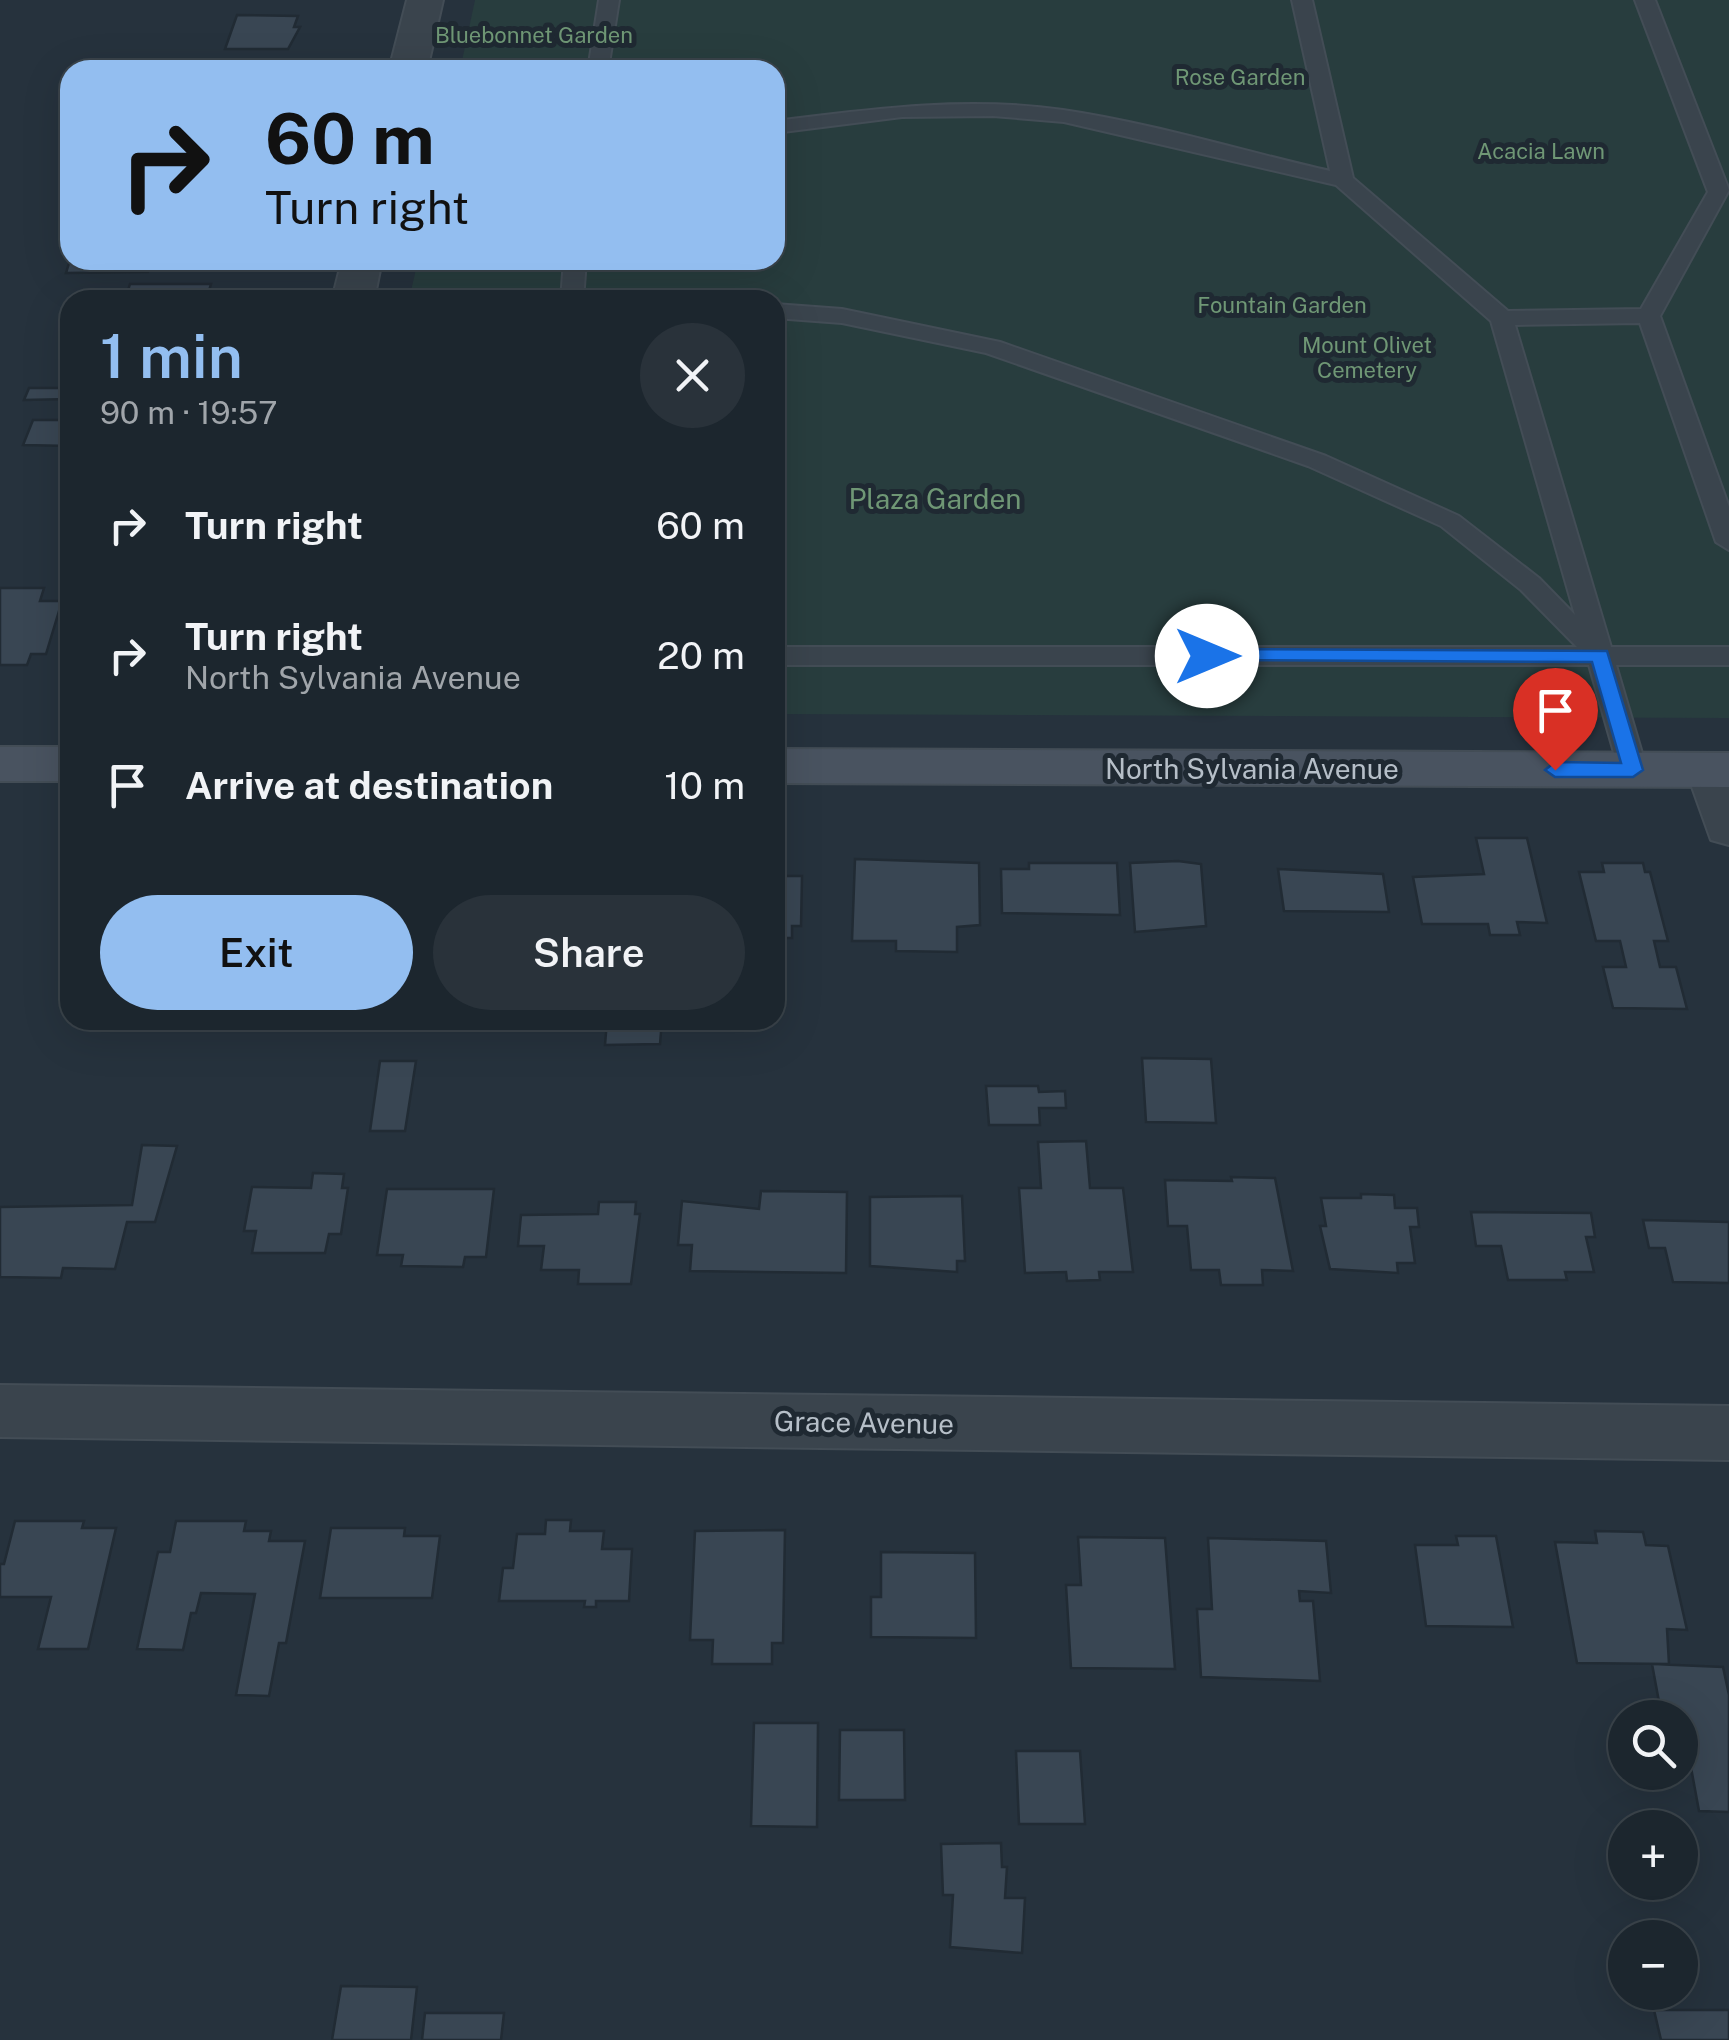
<!DOCTYPE html>
<meta charset="utf-8">
<style>
:root{--surface:#1c262e;--page:#29323a;--text:#f1f3f6;--muted:#a0a5aa;--line:#3a434a;--accent:#93bef0}
body{margin:0;font-family:"Public Sans",sans-serif;background:var(--page);color:var(--text);height:100vh;display:flex;flex-direction:column;font-size:38px;white-space:nowrap}
*{box-sizing:border-box;margin:0}
p{font-size:32px;color:var(--muted)}
.icon{flex:none;width:55px;height:55px;fill:none;stroke:currentColor;stroke-width:2;stroke-linecap:round;stroke-linejoin:round}
.map{position:relative;flex:1;overflow:hidden}
.sheet{position:absolute;left:60px;top:290px;width:725px;height:740px;display:flex;flex-direction:column;background:var(--surface);border-radius:30px;box-shadow:0 10px 40px #0002,0 0 0 2px var(--line)}
.sheet>*{flex:none}
.hud{position:absolute;left:60px;top:60px;width:725px;height:210px;border-radius:30px;box-shadow:0 10px 40px #0002,0 0 0 2px var(--line);background:#93bef0;color:#111;overflow:hidden}
.buttons{position:absolute;left:1608px;top:1700px;display:grid;gap:20px}
.buttons a{display:grid;place-items:center;width:90px;height:90px;border-radius:50%;background:var(--surface);box-shadow:0 10px 40px #0002,0 0 0 2px var(--line);font-size:50px}
.pin{position:absolute;display:grid;place-items:center;width:85px;height:85px;color:#fff;margin:-102px -42px;border-radius:50% 50% 50% 0;rotate:-45deg;box-shadow:0 0 10px #0007}
.pin .icon{rotate:45deg}
.me{position:absolute;width:110px;margin:-55px;rotate:90deg;stroke-linejoin:round;filter:drop-shadow(0 0 8px #0008)}
.turn{display:flex;align-items:center;gap:35px;height:210px;padding:0 40px;font-size:45px}
.turn .icon{width:130px;height:130px;stroke-width:2.5}
.turn b{display:block;font-size:70px;line-height:85px}
.round{display:grid;place-items:center;flex:none;width:105px;height:105px;border-radius:52px;background:var(--page)}
.headline{display:flex;align-items:center;justify-content:space-between;height:170px;padding:0 40px}
h1{font-size:60px;font-weight:600;line-height:75px;color:var(--accent)}
.action{display:flex;gap:20px;margin-top:auto;padding:20px 40px}
.action a{flex:1;height:115px;border-radius:60px;background:var(--accent);color:#111;font-size:40px;font-weight:600;line-height:115px;text-align:center}
.action a+a{background:var(--page);color:var(--text)}
ul{padding:0;list-style:none}
li{display:flex;align-items:center;gap:30px;height:130px;padding:0 40px}
li div{flex:1}
li b{display:block;font-size:38px}
li em{font-style:normal}
.map>svg:first-child{display:block}
</style>
<div class="map">
<svg width="1729" height="2040" viewBox="0 0 1729 2040">
<rect width="100%" height="100%" fill="#26323d"/>
<!-- green -->
<path fill="#283d3e" d="M475,0H1729V718L775,714V300H409L418,260H775V70H460Z"/>
<!-- building -->
<path fill="#394653" stroke="#212b34" stroke-width="2.5" d="M237,15L298,16L294,27H300L288,49H225Z
M200,60H234L231,69H284L196,70Z
M70,260H152L148,272L66,273Z
M130,284H211L208,294L220,295L219,300H125Z
M70,384V399L24,400L29,388H69Z
M66,412H70V446L23,445L33,420H63Z
M0,588H44L40,601H62L46,654H31L27,665H0Z
M1476,838H1527L1547,923L1517,922L1520,935H1490L1488,924H1422L1413,877L1484,874Z
M855,859L979,863L980,925L957,927V952L896,951V941H852Z
M1178,861L1201,864L1206,926L1135,932L1130,863Z
M1029,863H1117L1120,915L1002,913L1001,869H1029Z
M1602,863H1643L1645,872H1650L1668,941H1654L1660,967H1676L1687,1009L1613,1008L1603,967H1626L1620,941H1596L1579,872H1604Z
M1278,869L1383,874L1389,912L1284,911Z
M775,876H802L801,926H792V938H775Z
M607,1020H662L660,1044L605,1045Z
M1142,1058L1211,1059L1216,1123L1146,1122Z
M380,1061H416L405,1131H370Z
M986,1086H1038L1039,1092L1065,1091L1066,1108H1039L1040,1125H989Z
M1086,1141L1090,1188H1123L1133,1272H1099L1100,1280L1067,1281L1066,1272L1025,1273L1019,1188H1041L1038,1142Z
M142,1145L177,1146L155,1222H127L115,1269L63,1268L61,1278L0,1277V1207L132,1205Z
M313,1173L344,1174L342,1188H348L341,1234H329L325,1253H252L256,1231H244L252,1187L311,1188Z
M1231,1177L1275,1178L1293,1271L1262,1270L1263,1285H1221L1219,1270H1191L1187,1226H1168L1165,1180L1232,1181Z
M387,1189H494L486,1257H465L463,1267L401,1266L403,1255H377Z
M761,1191L847,1192L846,1273L690,1271L692,1245H678L682,1201L759,1209Z
M1361,1194L1394,1195L1395,1208H1417L1419,1227H1410L1415,1263H1397L1398,1273L1330,1269L1320,1226H1326L1321,1198H1361Z
M962,1196L965,1261H957V1272L870,1266V1197Z
M599,1202H636L635,1214H640L631,1284H578L579,1270H541L544,1246H518L521,1215L598,1214Z
M1471,1212L1591,1213L1595,1237H1586L1594,1272H1565L1567,1280H1508L1501,1246H1476Z
M1643,1220L1729,1222V1283L1673,1282L1665,1248H1649Z
M546,1520H571L570,1531H604L602,1549H632L629,1601H596V1607H584L585,1601H499L503,1568H513L517,1534H545Z
M15,1521H84L82,1528H116L88,1649H38L51,1597H0V1564H4Z
M176,1521H246L244,1531H271L269,1541H305L286,1643H279L269,1696L236,1695L255,1594L201,1593L196,1613H191L183,1650L137,1649L158,1552H170Z
M331,1528H405L404,1536H440L432,1598H320Z
M785,1530L783,1643H772V1664H712L713,1640H690L695,1531Z
M1595,1531L1643,1532L1646,1545L1668,1546L1687,1630L1667,1629L1669,1664L1577,1663L1555,1542L1597,1543Z
M1456,1536H1496L1513,1627L1426,1626L1415,1545H1458Z
M1078,1537L1165,1538L1175,1669L1071,1668L1066,1585H1081Z
M1208,1538L1326,1541L1331,1593L1299,1591L1300,1601H1313L1320,1681L1201,1677L1197,1609H1212Z
M881,1552L975,1553L976,1638L871,1637V1597H881Z
M1652,1664L1723,1667L1729,1695V1812L1699,1811L1685,1735H1680V1718H1662Z
M754,1723H818L817,1827L751,1826Z
M840,1730H904L905,1800H839Z
M1016,1751H1080L1085,1824H1019Z
M1001,1843L1002,1867H1007L1005,1898H1025L1022,1953L950,1947L953,1895H943L941,1844Z
M341,1986L417,1987L411,2040H332Z
M1654,2010H1729V2040H1661Z
M425,2013H504L501,2040H422Z"/>
<g fill="none" stroke-linecap="round" stroke-linejoin="round">
<!-- service casing -->
<g stroke="#434d56" stroke-width="4">
<path id="service" d="M599,0H619L608,70H588Z
M1292,0H1312L1353,178L1508,311L1641,309L1708,192L1635,0H1655L1729,190L1660,316L1729,507V550L1716,542L1640,323L1515,325L1611,647H1729V665H1616L1647,770L1643,777L1633,779L1619,770L1589,665H775V647H1577L1521,590L1441,526L1308,466L986,353L842,323L775,318V304L842,309L1000,342L1326,456L1459,516L1539,578L1575,615L1491,321L1336,185L1064,122L993,116L902,117L775,133V121C871,109 967,96 1063,110C1152,123 1242,151 1330,171Z
M564,260H586L583,300H561Z"/>
</g>
<!-- minor casing -->
<g stroke="#434d56" stroke-width="4">
<path id="minor" d="M1711,753L1729,758V845L1711,840L1686,770L1693,758Z
M0,1385L1729,1406V1460L0,1437Z"/>
</g>
<!-- tertiary casing -->
<g stroke="#434d56" stroke-width="4">
<path id="tertiary" d="M407,0H443L427,70H389Z
M342,260H382L374,300H332Z"/>
</g>
<!-- secondary casing -->
<g stroke="#434d56" stroke-width="4">
<path id="secondary" d="M0,747H70V781H0Z
M775,749L1729,753V787L775,783Z"/>
</g>
<!-- service -->
<use href="#service" fill="#3a444d" fill-rule="evenodd"/>
<!-- minor -->
<use href="#minor" fill="#3a444d" fill-rule="evenodd"/>
<!-- tertiary -->
<use href="#tertiary" fill="#3a444d" fill-rule="evenodd"/>
<!-- secondary -->
<use href="#secondary" fill="#495360" fill-rule="evenodd"/>
</g>
<!-- route -->
<path fill="#1a73e8" stroke="#114b97" stroke-width="2.5" d="M1207,649L1607,651L1643,770L1633,777H1555L1545,770L1555,762L1621,763L1592,662L1200,660L1197,656Z"/>
<g text-anchor="middle" dominant-baseline="central" stroke-width="10" stroke-linejoin="round" paint-order="stroke">
<!-- far-park labels -->
<g font-size="22" fill="#6f9775" stroke="#1f2932">
<text x="534" y="35">Bluebonnet Garden</text>
<text x="1240" y="77">Rose Garden</text>
<text x="1541" y="151">Acacia Lawn</text>
<text x="1282" y="305">Fountain Garden</text>
<text x="1367" y="345">Mount Olivet<tspan x="1367" dy="25">Cemetery</tspan></text>
</g>
<!-- park labels -->
<g font-size="28" fill="#6f9775" stroke="#1f2932">
<text x="935" y="498">Plaza Garden</text>
</g>
<!-- street labels -->
<g font-size="28" fill="#b6bfc8" stroke="#1f2932">
<text x="1252" y="768">North Sylvania Avenue</text>
<text transform="translate(864 1422) rotate(1)">Grace Avenue</text>
</g>
</g>
</svg>
<div class="buttons">
<a><svg class="icon" aria-label="search" viewBox="0 0 24 24"><circle cx="10" cy="10" r="6"/><path d="M15 15l6 6"/></svg></a>
<a>+</a>
<a>−</a>
</div>
<div class="pin" style="left:1555px;top:770px;background:#d93025"><svg class="icon" aria-label="arrive" viewBox="0 0 24 24"><path d="M6 21V4h12l-3 4 3 4H6"/></svg></div>
<svg class="me" style="left:1207px;top:656px" viewBox="-20 -20 40 40"><circle r="19" fill="#fff"/><path d="M0-13L10 11 0 6-10 11z" fill="#1a73e8"/></svg>
<div class="hud">
<div class="turn"><svg class="icon" aria-label="right" viewBox="0 0 24 24"><path d="M7 20v-9h11M14 6l5 5-5 5"/></svg><div><b>60 m</b>Turn right</div></div>
</div>
<section class="sheet">
<div class="headline"><div><h1>1 min</h1><p>90 m · 19:57</p></div><a class="round"><svg class="icon" aria-label="close" viewBox="0 0 24 24"><path d="M6 6l12 12M18 6L6 18"/></svg></a></div>
<ul>
<li><svg class="icon" aria-label="right" viewBox="0 0 24 24"><path d="M7 20v-9h11M14 6l5 5-5 5"/></svg><div><b>Turn right</b></div><em>60 m</em></li>
<li><svg class="icon" aria-label="right" viewBox="0 0 24 24"><path d="M7 20v-9h11M14 6l5 5-5 5"/></svg><div><b>Turn right</b><p>North Sylvania Avenue</p></div><em>20 m</em></li>
<li><svg class="icon" aria-label="arrive" viewBox="0 0 24 24"><path d="M6 21V4h12l-3 4 3 4H6"/></svg><div><b>Arrive at destination</b></div><em>10 m</em></li>
</ul>
<div class="action"><a>Exit</a><a>Share</a></div>
</section>
</div>
